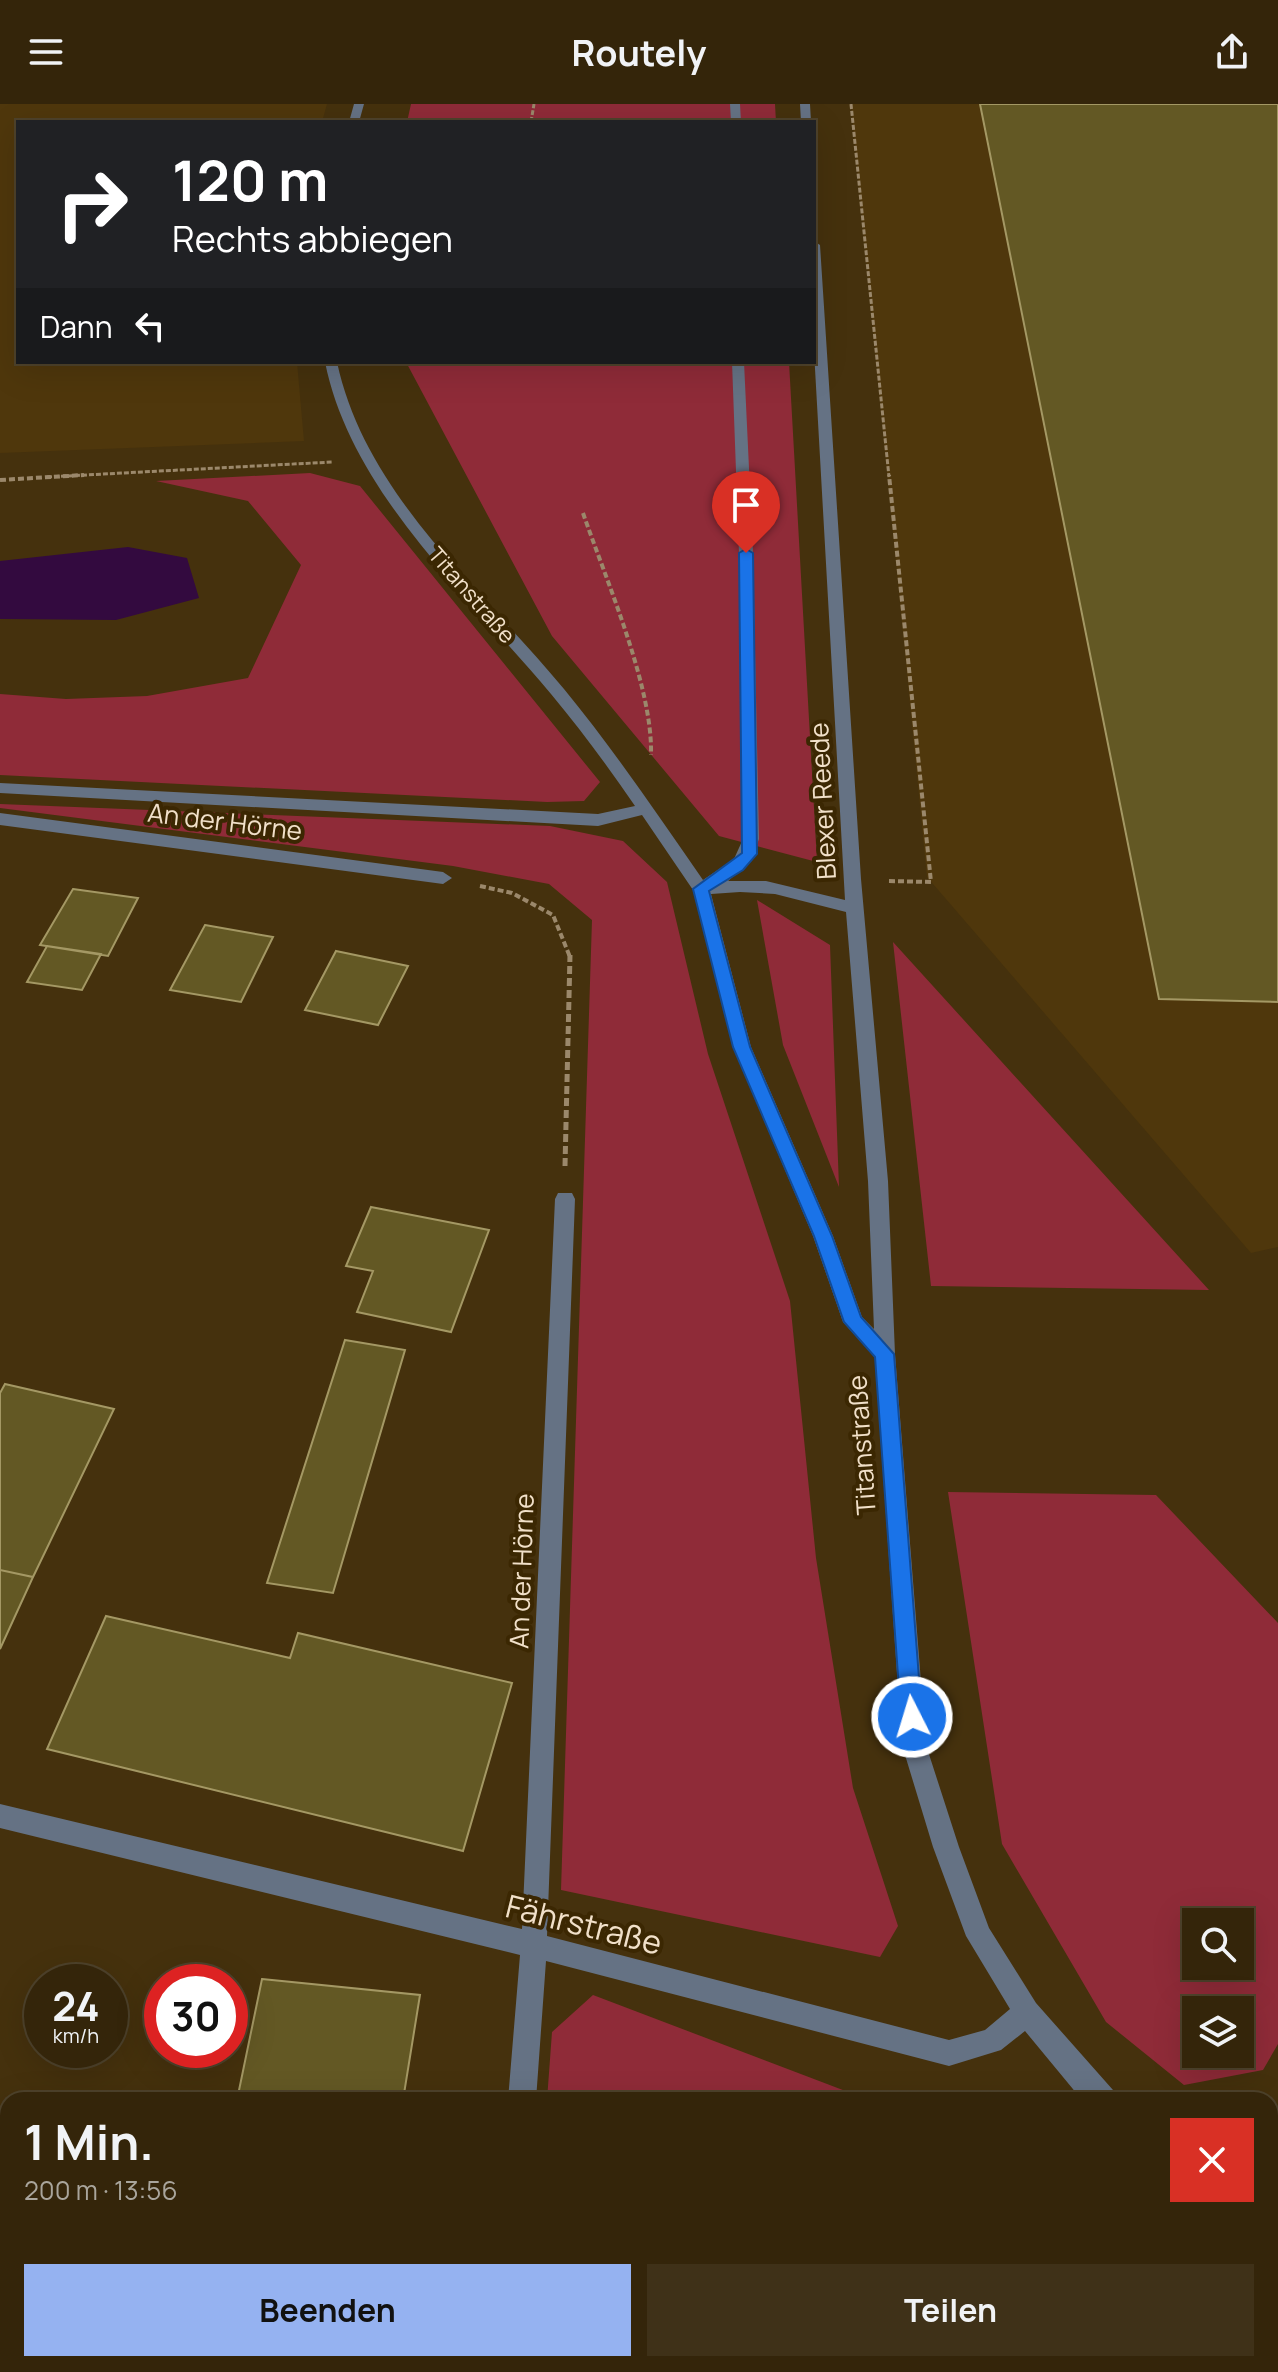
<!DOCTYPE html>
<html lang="de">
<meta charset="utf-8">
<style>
:root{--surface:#34250a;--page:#3f3118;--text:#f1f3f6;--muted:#a9a59c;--line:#4e422b;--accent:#95b2f1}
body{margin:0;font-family:Manrope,sans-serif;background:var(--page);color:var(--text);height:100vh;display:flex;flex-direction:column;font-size:30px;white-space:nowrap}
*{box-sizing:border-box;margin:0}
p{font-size:26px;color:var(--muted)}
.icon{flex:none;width:44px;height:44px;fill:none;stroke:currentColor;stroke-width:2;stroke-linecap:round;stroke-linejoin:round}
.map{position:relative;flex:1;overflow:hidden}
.panel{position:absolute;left:0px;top:1988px;width:1278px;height:280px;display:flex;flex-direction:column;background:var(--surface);border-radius:24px 24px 0 0;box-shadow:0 8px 32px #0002,0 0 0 2px var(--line)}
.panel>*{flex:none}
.guide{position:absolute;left:16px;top:16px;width:800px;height:244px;border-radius:0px;box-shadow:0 8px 32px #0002,0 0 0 2px var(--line);background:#202124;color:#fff;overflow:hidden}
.tools{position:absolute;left:1182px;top:1804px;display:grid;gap:16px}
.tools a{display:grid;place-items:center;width:72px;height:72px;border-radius:0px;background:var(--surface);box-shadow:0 8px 32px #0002,0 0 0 2px var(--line);font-size:40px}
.speed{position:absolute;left:24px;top:1860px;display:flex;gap:16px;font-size:40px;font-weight:700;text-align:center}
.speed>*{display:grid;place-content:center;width:104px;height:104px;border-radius:50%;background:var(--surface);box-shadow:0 8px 32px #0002,0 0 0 2px var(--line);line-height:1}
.speed small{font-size:20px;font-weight:400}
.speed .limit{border:12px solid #d22;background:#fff;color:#111}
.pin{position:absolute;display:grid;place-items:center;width:68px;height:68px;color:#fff;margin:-82px -34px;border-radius:50% 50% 50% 0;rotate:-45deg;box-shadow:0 0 8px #0007}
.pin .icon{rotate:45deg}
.me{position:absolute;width:88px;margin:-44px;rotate:355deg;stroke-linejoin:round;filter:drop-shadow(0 0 6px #0008)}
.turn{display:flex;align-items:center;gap:28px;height:168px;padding:0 24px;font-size:36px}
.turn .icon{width:104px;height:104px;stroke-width:2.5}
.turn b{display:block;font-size:56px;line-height:68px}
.then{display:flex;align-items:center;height:76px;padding:0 24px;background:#0003;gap:16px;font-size:30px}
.round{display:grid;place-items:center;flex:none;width:84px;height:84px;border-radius:0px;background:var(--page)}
.overview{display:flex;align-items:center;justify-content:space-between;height:136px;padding:0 24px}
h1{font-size:48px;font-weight:700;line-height:60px}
.cta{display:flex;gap:16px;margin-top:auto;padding:16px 24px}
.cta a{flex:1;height:92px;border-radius:0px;background:var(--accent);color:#111;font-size:32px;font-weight:700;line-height:92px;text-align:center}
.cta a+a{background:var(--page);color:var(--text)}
header{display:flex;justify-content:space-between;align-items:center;height:104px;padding:0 24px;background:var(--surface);font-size:36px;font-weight:700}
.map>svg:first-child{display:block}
</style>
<header><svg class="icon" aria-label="menu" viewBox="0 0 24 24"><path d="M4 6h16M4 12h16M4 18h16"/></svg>Routely<svg class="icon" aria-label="share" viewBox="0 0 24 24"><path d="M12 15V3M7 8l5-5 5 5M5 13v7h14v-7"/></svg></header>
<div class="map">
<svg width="1278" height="2268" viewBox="0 0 1278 2268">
<rect width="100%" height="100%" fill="#45310d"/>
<!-- built -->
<path fill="#4f370c" d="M0,0H327L322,18H18V258H297L304,337L0,349Z
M851,0H1278V1143L1251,1149L927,773Z"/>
<!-- green -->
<path fill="#8f2b38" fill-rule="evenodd" d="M411,0H775L776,18H407Z
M406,258H789L817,758L719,732L552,532Z
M310,369L360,382L600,678L584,697L547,698L0,671V590L66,595L147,592L248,574L301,461L248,397L156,377Z
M0,700L550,722L623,737L667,778L708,950L790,1197L816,1454L853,1684L898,1822L880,1853L561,1786L592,816L549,780L453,762L0,704Z
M757,796L830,841L839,1083L783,941Z
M893,838L1209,1186L931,1182Z
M948,1388L1156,1391L1278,1519V1940L1263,1966L1184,1981L1106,1918L1002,1740ZM1240,1818V1862H1196V1818ZM1240,1906V1950H1196V1906Z
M593,1891L856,1991L867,1996H547L552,1928Z
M1270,2195L1278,2199V2268H530V2260H1270Z"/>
<!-- water -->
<path fill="#330a3f" d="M128,443L187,454L199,494L116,516L0,515V457Z"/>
<!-- building -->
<path fill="#635824" stroke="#a49864" stroke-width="2" d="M980,0H1278V898L1159,895Z
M73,785L138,794L108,852L40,841Z
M205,821L273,833L241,898L170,886Z
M47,842L101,850L82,886L27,878Z
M336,847L408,862L378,921L305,906Z
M371,1103L489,1126L451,1228L357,1208L373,1167L346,1162Z
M345,1236L405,1246L333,1489L267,1479Z
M5,1280L114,1305L33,1473L0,1466V1289Z
M0,1466L33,1473L0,1545Z
M106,1512L290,1554L298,1529L512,1579L463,1747L47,1645Z
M262,1875L420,1891L403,1996H237Z
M219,2260H351L349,2268H217Z"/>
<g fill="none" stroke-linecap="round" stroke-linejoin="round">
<!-- path-far2 -->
<path stroke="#9b886b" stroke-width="3" stroke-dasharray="5 2" stroke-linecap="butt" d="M851,0L889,373
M531,18L534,0
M47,373L332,358"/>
<!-- path-far1 -->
<path stroke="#9b886b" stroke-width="4" stroke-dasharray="6 3" stroke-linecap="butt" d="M0,376L84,371
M583,409C606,476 653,583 651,651
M889,777L931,778L889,371
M480,782L512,789L553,811L570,853"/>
<!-- path -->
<path stroke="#9b886b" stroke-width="5" stroke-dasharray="8 4" stroke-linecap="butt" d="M565,1062L570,851"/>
<!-- minor -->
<path fill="#657284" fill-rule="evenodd" d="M354,0H364L359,18H349Z
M730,0H740L741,18H731Z
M800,0H810L811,18H801Z
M814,137L820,141L861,775L888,1077L895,1250L926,1641L959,1743L989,1824L1036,1899L1113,1986L1117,1996H1082L1025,1927L1001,1946L949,1962L546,1857L536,1996H508L520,1851L0,1724V1700L522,1825L555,1095L558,1089H572L575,1095L547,1832L949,1936L985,1926L1010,1905L966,1832L933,1743L902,1641L875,1253L843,1218L813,1132L733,943L693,786L642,711L598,722L0,689V679L598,710L635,702C609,664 581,626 551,590C469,492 351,388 325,258H337C365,390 481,485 564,585C614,646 658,711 703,776L734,755L743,735L739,449L732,258H744L753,449L759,735L751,757L728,777H766L845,796L814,247ZM740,788L775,790L846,808L868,1077L874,1225L862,1213L833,1132L751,943L711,790Z
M0,709L443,768L452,774L443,780L0,721Z
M1270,2088L1278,2091V2121L1270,2118Z
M487,2260H517V2268H487Z"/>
</g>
<!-- route -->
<path fill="#1a73e8" stroke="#114b97" stroke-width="2" d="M746,445L753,449L757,750L743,766L709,787L750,943L832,1132L861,1213L894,1250L922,1613L919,1620L912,1623L904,1620L901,1613L875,1253L844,1218L814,1132L733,943L693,785L742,749L739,449Z"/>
<g text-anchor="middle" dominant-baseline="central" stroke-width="8" stroke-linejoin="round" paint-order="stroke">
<!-- far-street labels -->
<g font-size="22" fill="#f1e0c9" stroke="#3b2702">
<text transform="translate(472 491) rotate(49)">Titanstraße</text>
</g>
<!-- street labels -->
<g font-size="26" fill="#f1e0c9" stroke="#3b2702">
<text transform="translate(822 697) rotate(-93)">Blexer Reede</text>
<text transform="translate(225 717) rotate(7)">An der Hörne</text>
<text transform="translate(861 1341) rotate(-94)">Titanstraße</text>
<text transform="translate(521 1467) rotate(-88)">An der Hörne</text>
</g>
<!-- near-street labels -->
<g font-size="32" fill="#f1e0c9" stroke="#3b2702">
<text transform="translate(584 1820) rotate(14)">Fährstraße</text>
</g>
</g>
</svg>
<div class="tools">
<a><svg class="icon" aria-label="search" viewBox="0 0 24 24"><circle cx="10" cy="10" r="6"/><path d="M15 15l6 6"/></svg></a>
<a><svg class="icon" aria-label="layers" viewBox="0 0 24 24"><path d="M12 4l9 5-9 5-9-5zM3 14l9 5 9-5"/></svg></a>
</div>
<div class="speed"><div>24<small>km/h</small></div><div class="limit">30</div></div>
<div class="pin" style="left:746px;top:449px;background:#d93025"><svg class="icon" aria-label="arrive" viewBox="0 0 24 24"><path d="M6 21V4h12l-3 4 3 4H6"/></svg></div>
<svg class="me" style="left:912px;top:1613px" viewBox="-20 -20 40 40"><circle r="17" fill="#1a73e8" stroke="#fff" stroke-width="3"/><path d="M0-11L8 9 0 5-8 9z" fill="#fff"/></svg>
<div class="guide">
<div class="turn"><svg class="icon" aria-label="right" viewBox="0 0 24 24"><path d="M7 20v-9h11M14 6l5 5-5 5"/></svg><div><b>120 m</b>Rechts abbiegen</div></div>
<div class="then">Dann<svg class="icon" aria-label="left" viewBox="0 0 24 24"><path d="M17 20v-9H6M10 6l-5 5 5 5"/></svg></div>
</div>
<section class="panel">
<div class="overview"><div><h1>1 Min.</h1><p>200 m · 13:56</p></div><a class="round" style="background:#d93025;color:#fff"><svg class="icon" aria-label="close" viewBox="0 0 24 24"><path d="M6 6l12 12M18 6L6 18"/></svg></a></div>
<div class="cta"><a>Beenden</a><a>Teilen</a></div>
</section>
</div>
